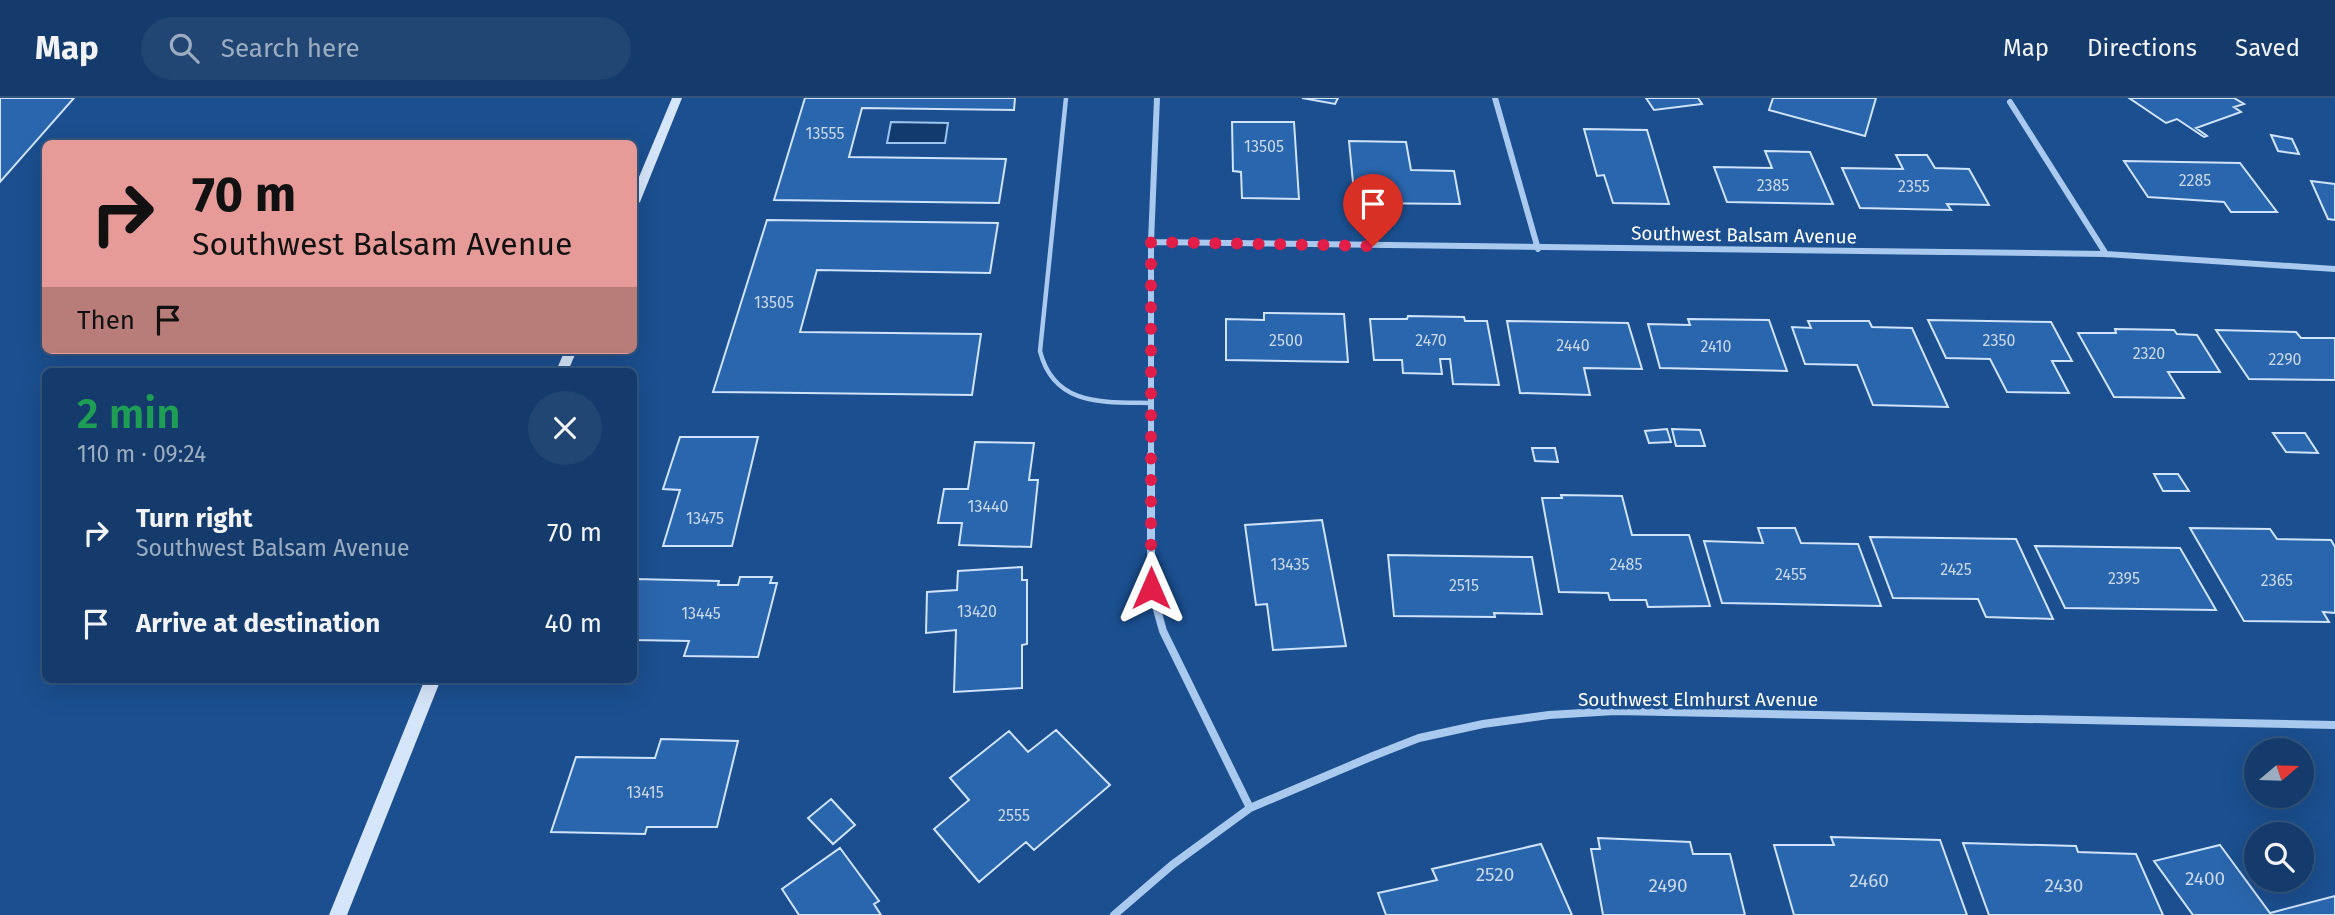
<!DOCTYPE html>
<meta charset="utf-8">
<style>
:root{--surface:#143b6b;--page:#214673;--text:#f1f3f6;--muted:#9dadc1;--line:#33557e}
body{margin:0;font-family:"Fira Sans",sans-serif;background:var(--page);color:var(--text);height:100vh;display:flex;flex-direction:column;font-size:26px;white-space:nowrap}
*{box-sizing:border-box;margin:0}
p{font-size:23px;color:var(--muted)}
.icon{flex:none;width:38px;height:38px;fill:none;stroke:currentColor;stroke-width:2;stroke-linecap:round;stroke-linejoin:round}
.map{position:relative;flex:1;overflow:hidden}
.side{position:absolute;left:42px;top:270px;width:595px;height:315px;display:flex;flex-direction:column;background:var(--surface);border-radius:10px;box-shadow:0 7px 28px #0002,0 0 0 2px var(--line)}
.side>*{flex:none}
.hud{position:absolute;left:42px;top:42px;width:595px;height:214px;border-radius:10px;box-shadow:0 7px 28px #0002,0 0 0 2px var(--line);background:#e69b98;color:#111;overflow:hidden}
.needle{width:46px;rotate:71deg}
.buttons{position:absolute;left:2244px;top:640px;display:grid;gap:14px}
.buttons a{display:grid;place-items:center;width:70px;height:70px;border-radius:50%;background:var(--surface);box-shadow:0 7px 28px #0002,0 0 0 2px var(--line);font-size:35px}
.pin{position:absolute;display:grid;place-items:center;width:60px;height:60px;color:#fff;margin:-72px -30px;border-radius:50% 50% 50% 0;rotate:-45deg;box-shadow:0 0 7px #0007}
.pin .icon{rotate:45deg}
.me{position:absolute;width:77px;margin:-38px;rotate:0deg;stroke-linejoin:round;filter:drop-shadow(0 0 5px #0008)}
.turn{display:flex;align-items:center;gap:24px;height:147px;padding:0 35px;font-size:32px}
.turn .icon{width:91px;height:91px;stroke-width:2.5}
.turn b{display:block;font-size:49px;line-height:60px}
.then{display:flex;align-items:center;height:66px;padding:0 35px;background:#0003;gap:14px;font-size:26px}
.round{display:grid;place-items:center;flex:none;width:74px;height:74px;border-radius:37px;background:var(--page)}
.summary{display:flex;align-items:center;justify-content:space-between;height:119px;padding:0 35px}
h1{font-size:42px;font-weight:600;line-height:52px;color:#1e9e55}
ul{padding:0;list-style:none}
li{display:flex;align-items:center;gap:21px;height:91px;padding:0 35px}
li div{flex:1}
li b{display:block;font-size:26px}
li em{font-style:normal}
header{display:flex;align-items:center;gap:42px;box-sizing:border-box;height:98px;padding:0 35px;background:var(--surface);border-bottom:2px solid var(--line)}
header strong{font-size:33px}
nav{display:flex;gap:38px;margin-inline-start:auto;font-size:24px}
.search{width:490px;height:63px;background:var(--page);display:flex;align-items:center;gap:18px;box-sizing:border-box;padding:0 24px;border-radius:38px;color:var(--muted);font-size:26px}
.map>svg:first-child{display:block}
</style>
<header>
<strong>Map</strong>
<div class="search"><svg class="icon" aria-label="search" viewBox="0 0 24 24"><circle cx="10" cy="10" r="6"/><path d="M15 15l6 6"/></svg>Search here</div>
<nav><a>Map</a><a>Directions</a><a>Saved</a></nav>
</header>
<div class="map">
<svg width="2335" height="817" viewBox="0 0 2335 817">
<rect width="100%" height="100%" fill="#1b4f8f"/>
<!-- water -->
<path fill="#123a6d" stroke="#9cc4f0" stroke-width="2" d="M891,24L948,25L945,45H887Z"/>
<!-- building -->
<path fill="#2a66ad" stroke="#cfe3fa" stroke-width="2" d="M0,0H74L0,84Z
M805,0H1015L1014,12L862,10L849,59L1006,61L999,105L774,102Z
M1302,0H1338L1335,6Z
M1646,0H1698L1702,6L1654,12Z
M1773,0H1876L1865,38L1769,12Z
M2129,0H2234L2244,6L2234,9L2241,14L2196,30L2207,38L2204,39L2177,21L2166,25Z
M1232,24H1294L1299,101L1242,100L1241,74L1233,73Z
M1584,31L1647,32L1669,106L1613,105L1604,77L1597,78Z
M2271,37L2292,41L2299,56L2278,53Z
M1349,43L1406,44L1411,72L1454,73L1460,106L1355,105Z
M1765,53L1810,54L1833,106L1727,104L1714,69L1772,70Z
M1896,57H1927L1935,70L1969,71L1989,107L1947,106L1951,112L1860,110L1842,70L1903,71Z
M2124,63L2240,65L2277,114H2231L2224,104L2148,99Z
M2311,83L2335,86V122L2328,121Z
M767,122L998,125L990,175L817,172L800,234L981,236L972,297L713,294Z
M1264,215L1344,216L1348,264L1226,262V221L1264,222Z
M1408,218L1464,219L1465,223H1487L1499,287L1453,286L1450,261H1440L1442,276L1403,275L1402,262H1374L1370,221H1407Z
M1688,221L1769,222L1787,273L1660,270L1648,226L1690,227Z
M1928,222L2051,224L2072,263H2052L2069,295L2007,294L1990,261L1946,260Z
M1507,223L1628,225L1642,271L1584,270L1590,297L1520,295Z
M1808,223H1869L1872,229L1912,230L1948,309L1873,307L1857,267L1805,266L1792,229L1811,230Z
M2115,231L2174,232L2177,236L2197,237L2220,274H2168L2184,300L2114,299L2078,235H2116Z
M2216,232L2296,234L2301,240H2335V282L2249,281Z
M1667,331L1671,344L1649,345L1645,333Z
M1672,331L1700,332L1705,348H1676Z
M2273,335H2305L2318,355L2286,354Z
M680,339H758L732,448H663L680,392L663,391Z
M975,344L1034,345L1029,382H1038L1031,449L959,447L962,425H938L944,391H968Z
M1532,350H1555L1558,364L1535,363Z
M2154,376H2178L2189,393H2163Z
M1561,397L1622,398L1632,437H1689L1710,508L1648,509L1646,502H1610L1608,495L1559,494L1542,400H1562Z
M1322,422L1346,548L1273,552L1267,506L1256,507L1245,427Z
M1758,430H1795L1801,445L1858,446L1881,508L1722,505L1704,443L1763,445Z
M2190,430L2270,431L2277,441L2331,442L2335,449V515L2323,514L2329,524L2244,523Z
M1870,439L2016,441L2053,521L1986,519L1978,501L1893,500Z
M2035,448L2180,450L2216,512L2065,510Z
M1388,457L1532,459L1542,516L1494,515L1495,519L1394,518Z
M1022,469V482H1027V546L1022,547V590L954,594L956,532L926,535L927,494L957,492L958,473Z
M740,479H772L770,485H777L758,559L684,558L689,543L634,542L635,481L719,483L718,487H738Z
M1056,632L1110,687L1034,752L1026,744L979,784L934,731L969,702L950,680L1009,633L1028,654Z
M661,641L738,643L717,729H647L645,736L551,734L576,659L655,660Z
M831,701L855,727L833,746L808,720Z
M1831,739L1940,742L1967,817H1794L1774,747H1834Z
M1598,740L1690,744L1693,756H1730L1745,817H1603L1591,751H1600Z
M1963,745L2076,748L2078,754L2136,756L2163,817H1989Z
M1541,746L1572,817H1386L1378,795L1437,782L1432,771Z
M2220,747L2270,815L2335,798V817H2193L2154,763Z
M840,750L879,803L874,806L881,817H799L782,791Z"/>
<g fill="none" stroke-linecap="round" stroke-linejoin="round">
<!-- service -->
<path stroke="#a9c9ee" stroke-width="4.5" d="M1066,0L1040,253C1054,309 1104,304 1152,305"/>
<!-- minor-far1 -->
<path stroke="#a9c9ee" stroke-width="6" d="M1495,0L1538,151
M2010,4L2106,156
M1151,144L2106,156L2335,171
M1151,359V144L1157,0"/>
<!-- minor -->
<path stroke="#a9c9ee" stroke-width="8" d="M1151,357V490L1163,533L1250,710
M1114,817L1172,767L1250,710L1373,658L1419,640L1483,626L1549,617L1615,613L2335,627"/>
<!-- secondary -->
<path fill="#d6e6fa" fill-rule="evenodd" d="M672,0H682L640,104L634,108V91Z
M565,252H577L568,273H556Z
M425,581H441L347,817H329Z"/>
</g>
<g fill="none" stroke-linecap="round" stroke-linejoin="round">
<!-- route -->
<path stroke="#e11d48" stroke-width="12" stroke-dasharray="0 21.6" d="M1151,490V144L1373,148"/>
</g>
<g text-anchor="middle" dominant-baseline="central" stroke-width="7" stroke-linejoin="round" paint-order="stroke">
<!-- number labels -->
<g font-size="16" fill="#cad9ea">
<text x="825" y="35">13555</text>
<text x="1264" y="48">13505</text>
<text x="2195" y="82">2285</text>
<text x="1773" y="87">2385</text>
<text x="1914" y="88">2355</text>
<text x="774" y="204">13505</text>
<text x="1286" y="242">2500</text>
<text x="1431" y="242">2470</text>
<text x="1999" y="242">2350</text>
<text x="1573" y="247">2440</text>
<text x="1716" y="248">2410</text>
<text x="2149" y="255">2320</text>
<text x="2285" y="261">2290</text>
<text x="988" y="408">13440</text>
<text x="705" y="420">13475</text>
<text x="1290" y="466">13435</text>
<text x="1626" y="466">2485</text>
<text x="1956" y="471">2425</text>
<text x="1791" y="476">2455</text>
<text x="2124" y="480">2395</text>
<text x="2277" y="482">2365</text>
<text x="1464" y="487">2515</text>
<text x="977" y="513">13420</text>
<text x="701" y="515">13445</text>
<text x="645" y="694">13415</text>
<text x="1014" y="717">2555</text>
</g>
<!-- street labels -->
<g font-size="19" fill="#fff" stroke="#1b4f8f">
<text transform="translate(1744 137) rotate(1)">Southwest Balsam Avenue</text>
<text x="1698" y="601">Southwest Elmhurst Avenue</text>
</g>
<!-- near-number labels -->
<g font-size="19" fill="#cad9ea">
<text x="1495" y="776">2520</text>
<text x="2205" y="780">2400</text>
<text x="1869" y="782">2460</text>
<text x="1668" y="787">2490</text>
<text x="2064" y="787">2430</text>
</g>
</g>
</svg>
<div class="buttons">
<a><svg class="needle" viewBox="-14 -14 28 28"><path d="M0-13l5 13h-10z" fill="#e53935"/><path d="M0 13l5-13h-10z" fill="#9dadc1"/></svg></a>
<a><svg class="icon" aria-label="search" viewBox="0 0 24 24"><circle cx="10" cy="10" r="6"/><path d="M15 15l6 6"/></svg></a>
</div>
<div class="pin" style="left:1373px;top:148px;background:#d93025"><svg class="icon" aria-label="arrive" viewBox="0 0 24 24"><path d="M6 21V4h12l-3 4 3 4H6"/></svg></div>
<svg class="me" style="left:1151px;top:490px" viewBox="-20 -20 40 40"><path d="M0-17L14 15 0 8-14 15z" fill="#e11d48" stroke="#fff" stroke-width="4"/></svg>
<div class="hud">
<div class="turn"><svg class="icon" aria-label="right" viewBox="0 0 24 24"><path d="M7 20v-9h11M14 6l5 5-5 5"/></svg><div><b>70 m</b>Southwest Balsam Avenue</div></div>
<div class="then">Then<svg class="icon" aria-label="arrive" viewBox="0 0 24 24"><path d="M6 21V4h12l-3 4 3 4H6"/></svg></div>
</div>
<section class="side">
<div class="summary"><div><h1>2 min</h1><p>110 m · 09:24</p></div><a class="round"><svg class="icon" aria-label="close" viewBox="0 0 24 24"><path d="M6 6l12 12M18 6L6 18"/></svg></a></div>
<ul>
<li><svg class="icon" aria-label="right" viewBox="0 0 24 24"><path d="M7 20v-9h11M14 6l5 5-5 5"/></svg><div><b>Turn right</b><p>Southwest Balsam Avenue</p></div><em>70 m</em></li>
<li><svg class="icon" aria-label="arrive" viewBox="0 0 24 24"><path d="M6 21V4h12l-3 4 3 4H6"/></svg><div><b>Arrive at destination</b></div><em>40 m</em></li>
</ul>
</section>
</div>
